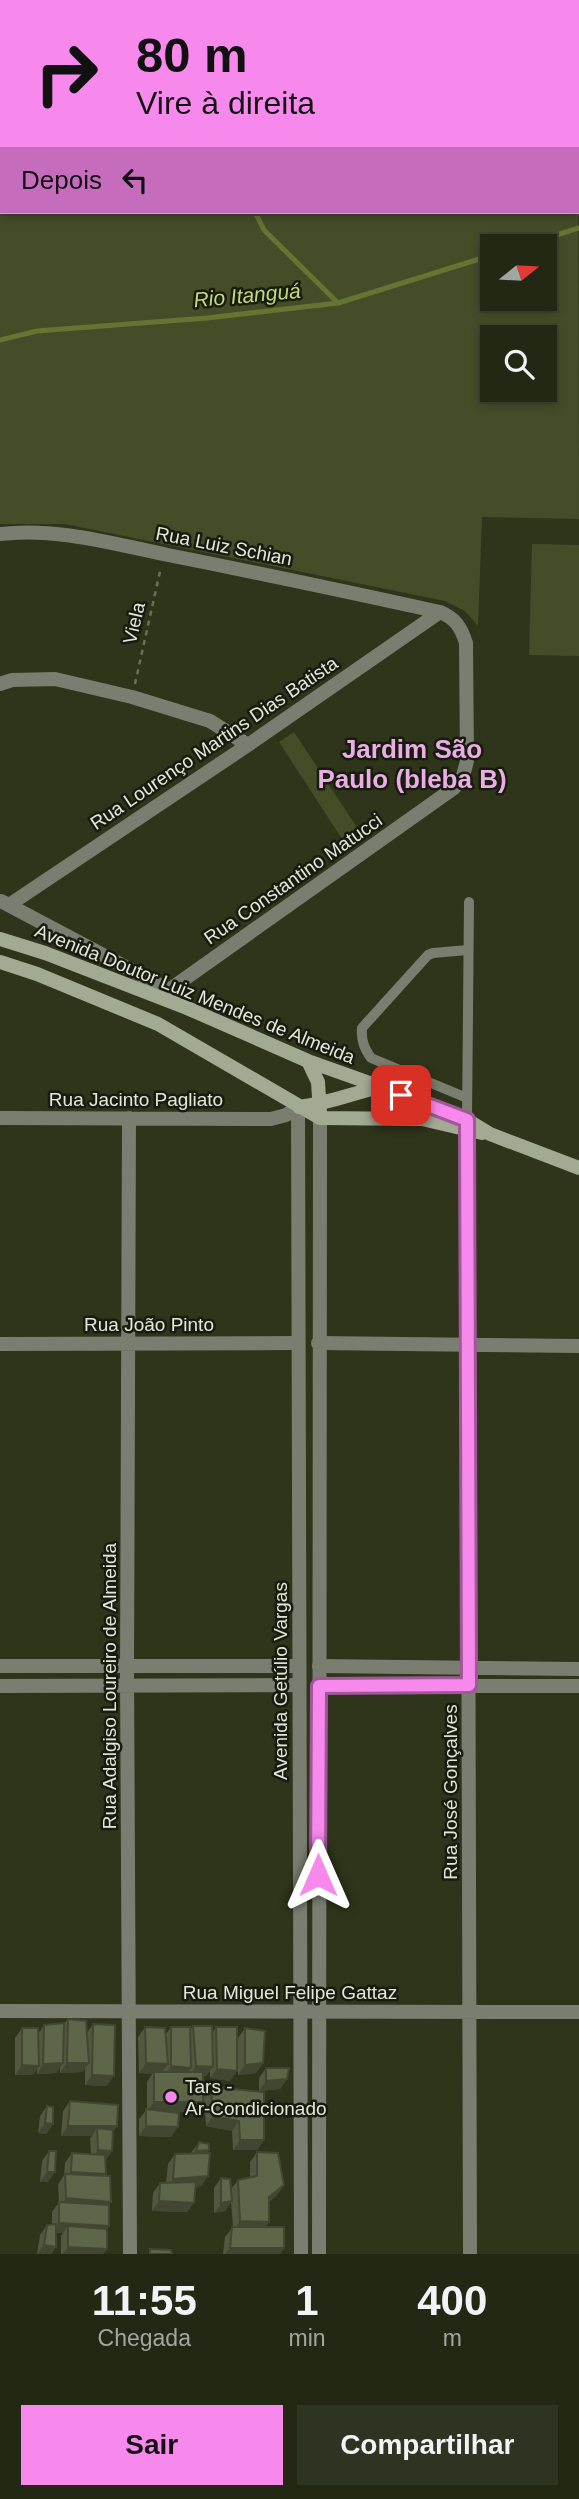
<!DOCTYPE html>
<html lang="pt">
<meta charset="utf-8">
<style>
:root{--surface:#222814;--page:#2e3422;--text:#f1f3f6;--muted:#a2a6a0;--line:#3f4434;--accent:#f788ec}
body{margin:0;font-family:Helvetica,sans-serif;background:var(--page);color:var(--text);height:100vh;display:flex;flex-direction:column;font-size:26px;white-space:nowrap}
*{box-sizing:border-box;margin:0}
p{font-size:23px;color:var(--muted)}
.icon{flex:none;width:38px;height:38px;fill:none;stroke:currentColor;stroke-width:2;stroke-linecap:round;stroke-linejoin:round}
.map{position:relative;height:2254px;overflow:hidden}
.sheet{display:flex;flex-direction:column;background:var(--surface);flex:1}
.sheet>*{flex:none}
.guide{position:absolute;left:0px;top:0px;width:579px;height:214px;box-shadow:0 4px 10px #0003,0 0 0 2px var(--line);background:#f788ec;color:#111;overflow:hidden}
.needle{width:46px;rotate:72deg}
.buttons{position:absolute;left:480px;top:234px;display:grid;gap:14px}
.buttons a{display:grid;place-items:center;width:77px;height:77px;border-radius:0px;background:var(--surface);box-shadow:0 4px 10px #0003,0 0 0 2px var(--line);font-size:35px}
.pin{position:absolute;display:grid;place-items:center;width:60px;height:60px;color:#fff;margin:-30px;border-radius:14px;box-shadow:0 4px 10px #0006}
.me{position:absolute;width:77px;margin:-38px;rotate:0deg;stroke-linejoin:round;filter:drop-shadow(0 0 5px #0008)}
.turn{display:flex;align-items:center;gap:24px;height:147px;padding:0 21px;font-size:32px}
.turn .icon{width:91px;height:91px;stroke-width:2.5}
.turn b{display:block;font-size:49px;line-height:60px}
.then{display:flex;align-items:center;height:66px;padding:0 21px;background:#0003;gap:14px;font-size:26px}
.eta{display:flex;justify-content:space-evenly;align-items:center;height:119px;text-align:center}
.eta b{font-size:42px;font-weight:700;line-height:49px}
.cta{display:flex;gap:14px;margin-top:auto;padding:14px 21px}
.cta a{flex:1;height:80px;border-radius:0px;background:var(--accent);color:#111;font-size:28px;font-weight:700;line-height:80px;text-align:center}
.cta a+a{background:var(--page);color:var(--text)}
.map>svg:first-child{display:block}
</style>
<div class="map">
<svg width="579" height="2254" viewBox="0 0 579 2254">
<rect width="100%" height="100%" fill="#2e351a"/>
<!-- green -->
<path fill="#444d28" fill-rule="evenodd" d="M37,0H250L251,2H37Z
M578,81L579,519L482,517L478,626L465,611L445,601L65,524H0V144H2V212H578ZM492,247H544V299H492ZM492,338H544V390H492Z
M532,544L579,545V656L529,655Z
M294,732L362,835L346,845L279,742Z"/>
<g fill="none" stroke-linecap="round" stroke-linejoin="round">
<!-- stream -->
<path stroke="#657433" stroke-width="5" d="M255,212L264,230L338,303
M519,247L579,228
M0,340L37,331L207,318L338,303L492,255"/>
<!-- path -->
<path stroke="#697058" stroke-width="2.5" stroke-dasharray="5 5" stroke-linecap="butt" d="M135,684L161,567"/>
<!-- service -->
<path stroke="#7a7e71" stroke-width="10" d="M467,1098L371,1058C364,1048 361,1040 362,1028L428,955L433,953L468,950
M467,1120L469,902"/>
<!-- minor -->
<path stroke="#7a7e71" stroke-width="14" d="M277,0V2
M578,70H579
M0,129L2,128
M0,534C56,527 114,544 168,555C259,573 349,592 440,612C455,618 461,627 466,643L467,761L463,776L454,788L169,990
M0,684L12,680L55,679L132,697L210,721L248,745
M1,901L169,990L174,995
M9,905L248,745L440,612
M0,1118L271,1119L286,1115L298,1107
M129,1118L127,1671L130,2254
M467,1120L470,2254
M318,1343L579,1346
M0,1344L297,1343
M0,1666H299
M319,1666L579,1669
M0,1686L299,1685
M319,1686H579
M0,2011L579,2012"/>
<!-- tertiary -->
<path stroke="#7a7e71" stroke-width="14" d="M298,1107L301,2254
M319,2254L320,1118"/>
<!-- secondary -->
<path stroke="#a3aa94" stroke-width="14" d="M0,939L45,953L187,1008L308,1061L423,1102L467,1120L490,1134L579,1168
M0,962L37,974L158,1024L320,1118L422,1119L482,1133
M308,1061L318,1082L320,1113
M299,1107C327,1104 353,1093 380,1087"/>
</g>
<!-- wall -->
<path fill="#51583f" d="M68,2019L87,2033L93,2024L107,2086L85,2085V2068L82,2072L60,2073V2067L56,2073L37,2074V2069L32,2075H15V2038L22,2028L38,2034L44,2025L64,2024Z
M193,2026L212,2033L216,2027L237,2071L230,2081L210,2078V2071L206,2076H203L196,2112H170L171,2137L139,2136V2119L147,2109V2082L152,2074L139,2073L138,2037L145,2027L166,2034L171,2027L190,2030Z
M245,2028L263,2063L256,2073L238,2075V2038Z
M266,2068L287,2079L280,2089L259,2091V2078Z
M211,2087L264,2140L257,2150H233L232,2131L206,2126L204,2097Z
M70,2101L113,2132L112,2151L106,2159V2174L105,2176L109,2205V2226L107,2229V2249L103,2254H61V2236L63,2233H56V2247L51,2254H37L40,2235L47,2225L52,2224V2212L59,2202L58,2184L64,2175L65,2163L72,2153L91,2154L90,2138L92,2136H61L63,2111Z
M47,2106L53,2124L46,2134L38,2133L40,2116Z
M199,2142L209,2150L207,2153L208,2176L201,2186L196,2187L187,2212L152,2211L153,2193L160,2183H166L168,2164L175,2154L191,2153Z
M49,2151L48,2182H40L42,2161Z
M257,2152L284,2185L277,2195L269,2202V2222L266,2227L280,2254H223L225,2237L233,2227L231,2202L225,2211L214,2213V2188L221,2178L231,2189L238,2180L250,2177V2162Z"/>
<!-- shaded-wall -->
<path fill="#424733" d="M63,2063L56,2073L37,2074L43,2064Z
M67,2063H89L82,2072L60,2073Z
M146,2063L168,2064L161,2074L154,2072L152,2074L139,2073Z
M263,2063L256,2073L238,2075L245,2065Z
M22,2065L39,2066L32,2075H15Z
M171,2066L191,2068L184,2077L164,2076Z
M196,2066L213,2067L206,2076H189Z
M217,2069L237,2071L230,2081L210,2078Z
M92,2075L114,2076L107,2086L85,2085Z
M287,2079L280,2089L259,2091L266,2081Z
M154,2102H203L196,2112H147Z
M213,2116L239,2121L232,2131L206,2126Z
M45,2123L53,2124L46,2134L38,2133Z
M68,2126H117L110,2136L97,2128L92,2136H61Z
M146,2126L178,2127L171,2137L139,2136Z
M240,2140H264L257,2150H233Z
M98,2150L112,2151L105,2161L91,2160Z
M209,2150L202,2160L189,2161L196,2151Z
M47,2172H55L48,2182H40Z
M71,2172L106,2174L100,2184L65,2180Z
M208,2176L201,2186L166,2189L173,2179Z
M284,2185L277,2195L262,2207L269,2197Z
M66,2198L111,2202L104,2212L59,2208Z
M159,2201L194,2203L187,2212L152,2211Z
M232,2201L225,2211L214,2213L221,2203Z
M240,2221L269,2222L262,2232L233,2231Z
M59,2223L109,2226L102,2236L68,2226L63,2233H52Z
M44,2245L56,2247L51,2254H37Z
M68,2247L107,2249L103,2254H63Z
M230,2248H284L280,2254H225Z"/>
<!-- building -->
<path fill="#5e6649" stroke="#424733" stroke-width="2" d="M68,2019L86,2021L89,2063H67Z
M64,2023L63,2063L43,2064L44,2025Z
M93,2024L115,2025L114,2076L92,2075Z
M193,2026H212L213,2067L196,2066Z
M145,2027L165,2028L168,2064L146,2063Z
M171,2027H190L191,2068L171,2066Z
M216,2027H237V2071L217,2069Z
M22,2028H38L39,2066L22,2065Z
M245,2028L265,2031L263,2063L245,2065Z
M266,2068H289L287,2079L266,2081Z
M154,2072H203V2102H154Z
M211,2087L264,2092V2140H240L239,2121L213,2116Z
M70,2101L118,2105L117,2126H68Z
M47,2106L53,2107V2124L45,2123Z
M146,2109L179,2113L178,2127L146,2126Z
M97,2128L113,2130L112,2151L98,2150Z
M199,2142L209,2144V2150L196,2151Z
M49,2151H56L55,2172H47Z
M257,2152L278,2153L284,2185L269,2197V2222L240,2221L238,2180L257,2176Z
M72,2153L105,2155L106,2174L71,2172Z
M210,2153L208,2176L173,2179L175,2154Z
M65,2174L110,2176L111,2202L66,2198Z
M221,2178L230,2179L232,2201L221,2203Z
M196,2182L194,2203L159,2201L160,2183Z
M59,2202L109,2205V2226L59,2223Z
M56,2224V2247L44,2245L47,2225Z
M68,2226L107,2229V2249L68,2247Z
M232,2227H284V2248H230Z
M150,2249L171,2250L172,2254H150Z"/>
<g fill="none" stroke-linecap="round" stroke-linejoin="round">
<!-- route casing -->
<g stroke="#a15899" stroke-width="18">
<path id="route" d="M318,1875L319,1686L469,1685L467,1120L401,1095"/>
</g>
<!-- route -->
<use href="#route" stroke="#f788ec" stroke-width="12"/>
</g>
<!-- markers -->
<circle fill="#f788ec" stroke="#181b0f" stroke-width="2.5" cx="171" cy="2097" r="7"/>
<g text-anchor="middle" dominant-baseline="central" stroke-width="5" stroke-linejoin="round" paint-order="stroke">
<!-- street labels -->
<g font-size="19" fill="#e2e7d7" stroke="#181b0f">
<text transform="translate(224 546) rotate(11)">Rua Luiz Schian</text>
<text transform="translate(134 623) rotate(-77)">Viela</text>
<text transform="translate(214 743) rotate(-34)">Rua Lourenço Martins Dias Batista</text>
<text transform="translate(293 879) rotate(-35)">Rua Constantino Matucci</text>
<text transform="translate(195 994) rotate(22)">Avenida Doutor Luiz Mendes de Almeida</text>
<text x="136" y="1099">Rua Jacinto Pagliato</text>
<text x="149" y="1324">Rua João Pinto</text>
<text transform="translate(280 1681) rotate(-90)">Avenida Getúlio Vargas</text>
<text transform="translate(109 1686) rotate(-90)">Rua Adalgiso Loureiro de Almeida</text>
<text transform="translate(450 1792) rotate(-90)">Rua José Gonçalves</text>
<text x="290" y="1992">Rua Miguel Felipe Gattaz</text>
</g>
<!-- poi labels -->
<g font-size="19" fill="#e2e7d7" stroke="#181b0f" text-anchor="start">
<text x="185" y="2086">Tars -<tspan x="185" dy="22">Ar-Condicionado</tspan></text>
</g>
<!-- water labels -->
<g font-size="21" font-style="italic" fill="#c2da7c" stroke="#181b0f">
<text transform="translate(247 295) rotate(-5)">Rio Itanguá</text>
</g>
<!-- district labels -->
<g font-size="26" font-weight="bold" fill="#ebaee4" stroke="#181b0f">
<text x="412" y="749">Jardim São<tspan x="412" dy="30">Paulo (bleba B)</tspan></text>
</g>
</g>
</svg>
<div class="buttons">
<a><svg class="needle" viewBox="-14 -14 28 28"><path d="M0-13l5 13h-10z" fill="#e53935"/><path d="M0 13l5-13h-10z" fill="#a2a6a0"/></svg></a>
<a><svg class="icon" aria-label="search" viewBox="0 0 24 24"><circle cx="10" cy="10" r="6"/><path d="M15 15l6 6"/></svg></a>
</div>
<div class="pin" style="left:401px;top:1095px;background:#d93025"><svg class="icon" aria-label="arrive" viewBox="0 0 24 24"><path d="M6 21V4h12l-3 4 3 4H6"/></svg></div>
<svg class="me" style="left:318px;top:1875px" viewBox="-20 -20 40 40"><path d="M0-17L14 15 0 8-14 15z" fill="#f788ec" stroke="#fff" stroke-width="4"/></svg>
<div class="guide">
<div class="turn"><svg class="icon" aria-label="right" viewBox="0 0 24 24"><path d="M7 20v-9h11M14 6l5 5-5 5"/></svg><div><b>80 m</b>Vire à direita</div></div>
<div class="then">Depois<svg class="icon" aria-label="left" viewBox="0 0 24 24"><path d="M17 20v-9H6M10 6l-5 5 5 5"/></svg></div>
</div>
</div>
<section class="sheet">
<div class="eta">
<div><b>11:55</b><p>Chegada</p></div>
<div><b>1</b><p>min</p></div>
<div><b>400</b><p>m</p></div>
</div>
<div class="cta"><a>Sair</a><a>Compartilhar</a></div>
</section>
